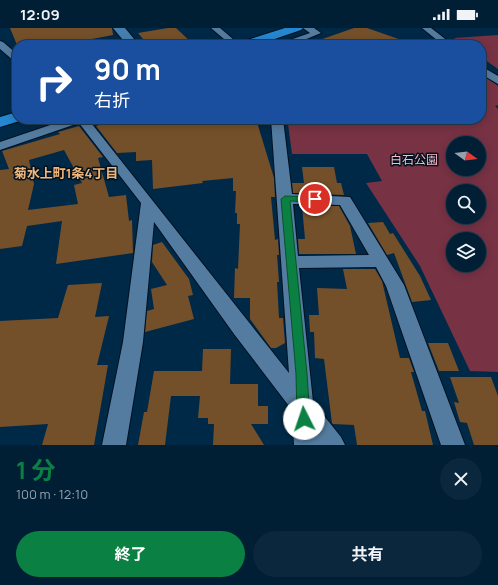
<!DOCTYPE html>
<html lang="ja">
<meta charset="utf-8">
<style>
:root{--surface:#001f35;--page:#0a273d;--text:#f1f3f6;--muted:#95a2ad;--line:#223d50;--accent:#0b8043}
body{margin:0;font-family:Manrope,"Noto Sans JP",sans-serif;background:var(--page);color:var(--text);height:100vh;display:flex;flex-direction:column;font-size:15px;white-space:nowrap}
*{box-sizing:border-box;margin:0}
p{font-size:13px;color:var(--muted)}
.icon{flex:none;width:22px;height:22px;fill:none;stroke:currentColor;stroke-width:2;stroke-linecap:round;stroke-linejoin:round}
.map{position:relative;height:417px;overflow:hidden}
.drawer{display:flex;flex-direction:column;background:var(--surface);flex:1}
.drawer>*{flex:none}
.hud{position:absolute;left:12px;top:12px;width:474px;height:84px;border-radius:16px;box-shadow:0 2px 10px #0003,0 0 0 1px var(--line);background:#1a4fa0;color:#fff;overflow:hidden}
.needle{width:26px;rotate:105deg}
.fabs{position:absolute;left:446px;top:108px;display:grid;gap:8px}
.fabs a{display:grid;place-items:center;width:40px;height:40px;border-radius:50%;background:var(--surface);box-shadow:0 2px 10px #0003,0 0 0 1px var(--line);font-size:20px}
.pin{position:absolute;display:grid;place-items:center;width:34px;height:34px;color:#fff;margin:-17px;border:2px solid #fff;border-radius:50%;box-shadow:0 1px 4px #0007}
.me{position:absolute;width:44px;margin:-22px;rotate:356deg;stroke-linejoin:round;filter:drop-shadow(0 0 3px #0008)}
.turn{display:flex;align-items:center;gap:14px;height:84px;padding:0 16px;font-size:18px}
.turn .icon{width:52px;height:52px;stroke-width:2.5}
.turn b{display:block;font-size:28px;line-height:34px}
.round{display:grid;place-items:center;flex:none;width:42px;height:42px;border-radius:21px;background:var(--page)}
.head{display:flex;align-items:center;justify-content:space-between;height:68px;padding:0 16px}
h1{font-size:24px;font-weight:700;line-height:30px;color:var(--accent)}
.button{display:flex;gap:8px;margin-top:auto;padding:8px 16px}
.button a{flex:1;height:46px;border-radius:24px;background:var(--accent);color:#fff;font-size:16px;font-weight:700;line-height:46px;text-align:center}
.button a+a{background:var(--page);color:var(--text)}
.status{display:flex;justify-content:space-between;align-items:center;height:28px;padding:0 20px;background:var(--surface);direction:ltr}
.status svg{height:11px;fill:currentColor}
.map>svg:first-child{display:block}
</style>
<div class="status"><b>12:09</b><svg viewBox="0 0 49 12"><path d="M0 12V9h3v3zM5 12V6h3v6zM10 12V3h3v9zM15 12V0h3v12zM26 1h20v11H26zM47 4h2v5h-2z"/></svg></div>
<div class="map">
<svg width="498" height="417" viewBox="0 0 498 417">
<rect width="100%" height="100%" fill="#002947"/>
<!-- green -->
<path fill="#773244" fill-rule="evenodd" d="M498,7V41L481,29V17H464L454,10Z
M481,46L498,58V77L495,78L498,81V344L470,343L420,238L366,155L382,153L367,126H292L288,96L286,91H481ZM453,115H479V141H453ZM453,163H479V189H453ZM453,211H479V237H453Z"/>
<!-- building -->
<path fill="#74502a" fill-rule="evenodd" d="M10,0H112L113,7L92,11L98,17H17Z
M168,0H176L194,17H148L138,5Z
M354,0H367L410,15L409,17H312L311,15Z
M119,91H256L274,150L275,169H271L275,212L278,211L279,227H277L279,254H277L279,290H283L285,315L276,320H271L250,291V270H234L235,240L238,241L240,196H237V185H235L236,163H233V150L202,153L203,155L153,161L152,132L136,133V124L117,125L96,98Z
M79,98L103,129L98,130L109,169L126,167L129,193L132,192L133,225L56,236L62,193L27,198L22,218L0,221V142L9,141L2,123L60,106L58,104ZM64,122L82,155L74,157L78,176L28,182L34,156L29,132Z
M302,139H334L337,155H341L344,167L293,165L292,155H304Z
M302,178H339L350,198L356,226H299L298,211H305Z
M383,194L390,206L393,205L420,248L431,272L412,274L394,225L387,227L368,195Z
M162,214L189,251L193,267L188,268L194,291L145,304L147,283L154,281L151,261L167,257L152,234L153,217Z
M343,241H375L382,253L400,330H409L414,344H411L422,383H425L433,417H357L354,397L333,396L332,395L324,331L315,330L314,304H310L309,287H319L317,260L347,261Z
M102,255L95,289L109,288L97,337H108L94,417H42L48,396L0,399V293L58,290L68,257Z
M428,315H448L459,343H439Z
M203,321H231L230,356H258V378H268V396H251L264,417H213L214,396H208V390H198L200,368H171L165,417H138L144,384H147L154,343H202Z
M450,349H491L498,368V417H474L467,395L460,394L454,374L459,375Z"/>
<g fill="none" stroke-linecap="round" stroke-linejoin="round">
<!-- street casing -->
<g stroke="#001121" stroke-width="2">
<path id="street" d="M211,0H220L240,17H231Z
M303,0H314L321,5L292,17H280L281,15L310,5Z
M422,0H431L453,17H443Z
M0,13L3,14L17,26V34L14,33L0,21Z
M481,38L498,48V56L481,46Z
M68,91H88L289,345L271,91H283L292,166L350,169L404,257L465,417H441L386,258L376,239L299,240L313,374L341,409L345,417H294L292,382L234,306L154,194L143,314L126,417H102L123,314L141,175L79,95L0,122V114ZM293,176L340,177L369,227L298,228Z"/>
</g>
<!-- secondary casing -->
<g stroke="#001121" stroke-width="2">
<path id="secondary" d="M113,0H125L139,17H127Z"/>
</g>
<!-- highway casing -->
<g stroke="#001121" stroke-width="2">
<path id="highway" d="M285,0H303L301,2L257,17H239L241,14Z
M17,84V91H24L23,92L0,99V89Z"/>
</g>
<!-- street -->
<use href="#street" fill="#547ca0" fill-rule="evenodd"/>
<!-- secondary -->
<use href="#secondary" fill="#467fae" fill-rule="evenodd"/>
<!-- highway -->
<use href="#highway" fill="#2687d0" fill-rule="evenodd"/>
</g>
<!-- route -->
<path fill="#0b8043" stroke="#07532c" d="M285,168L315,169L320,171L315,174L290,173L307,346L310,391L308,395L304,397L299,395L297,391L296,346L281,171Z"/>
<g text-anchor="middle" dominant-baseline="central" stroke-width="3" stroke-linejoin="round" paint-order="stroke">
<!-- park labels -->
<g font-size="12" fill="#f5bcc7" stroke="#03111e">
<text x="414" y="131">白石公園</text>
</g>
<!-- neighbourhood labels -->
<g font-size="13" font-weight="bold" fill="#f0b77c" stroke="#03111e">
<text x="66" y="145">菊水上町1条4丁目</text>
</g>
</g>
</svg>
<div class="fabs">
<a><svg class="needle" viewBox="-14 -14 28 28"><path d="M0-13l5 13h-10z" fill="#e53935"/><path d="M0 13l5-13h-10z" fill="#95a2ad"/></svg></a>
<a><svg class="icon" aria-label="search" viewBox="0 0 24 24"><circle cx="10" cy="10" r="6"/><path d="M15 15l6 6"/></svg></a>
<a><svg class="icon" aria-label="layers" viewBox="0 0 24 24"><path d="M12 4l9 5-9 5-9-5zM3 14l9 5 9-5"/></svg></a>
</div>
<div class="pin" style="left:315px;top:171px;background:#d93025"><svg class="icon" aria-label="arrive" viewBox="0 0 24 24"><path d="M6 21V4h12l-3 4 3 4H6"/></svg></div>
<svg class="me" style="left:304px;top:391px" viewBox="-20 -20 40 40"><circle r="19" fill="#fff"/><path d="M0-13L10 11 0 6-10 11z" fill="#0b8043"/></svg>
<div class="hud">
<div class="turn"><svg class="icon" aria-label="right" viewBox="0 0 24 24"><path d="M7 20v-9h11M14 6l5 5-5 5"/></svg><div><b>90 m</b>右折</div></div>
</div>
</div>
<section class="drawer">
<div class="head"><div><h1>1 分</h1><p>100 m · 12:10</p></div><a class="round"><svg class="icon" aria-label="close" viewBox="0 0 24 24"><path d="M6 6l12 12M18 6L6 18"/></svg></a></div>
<div class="button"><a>終了</a><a>共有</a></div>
</section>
